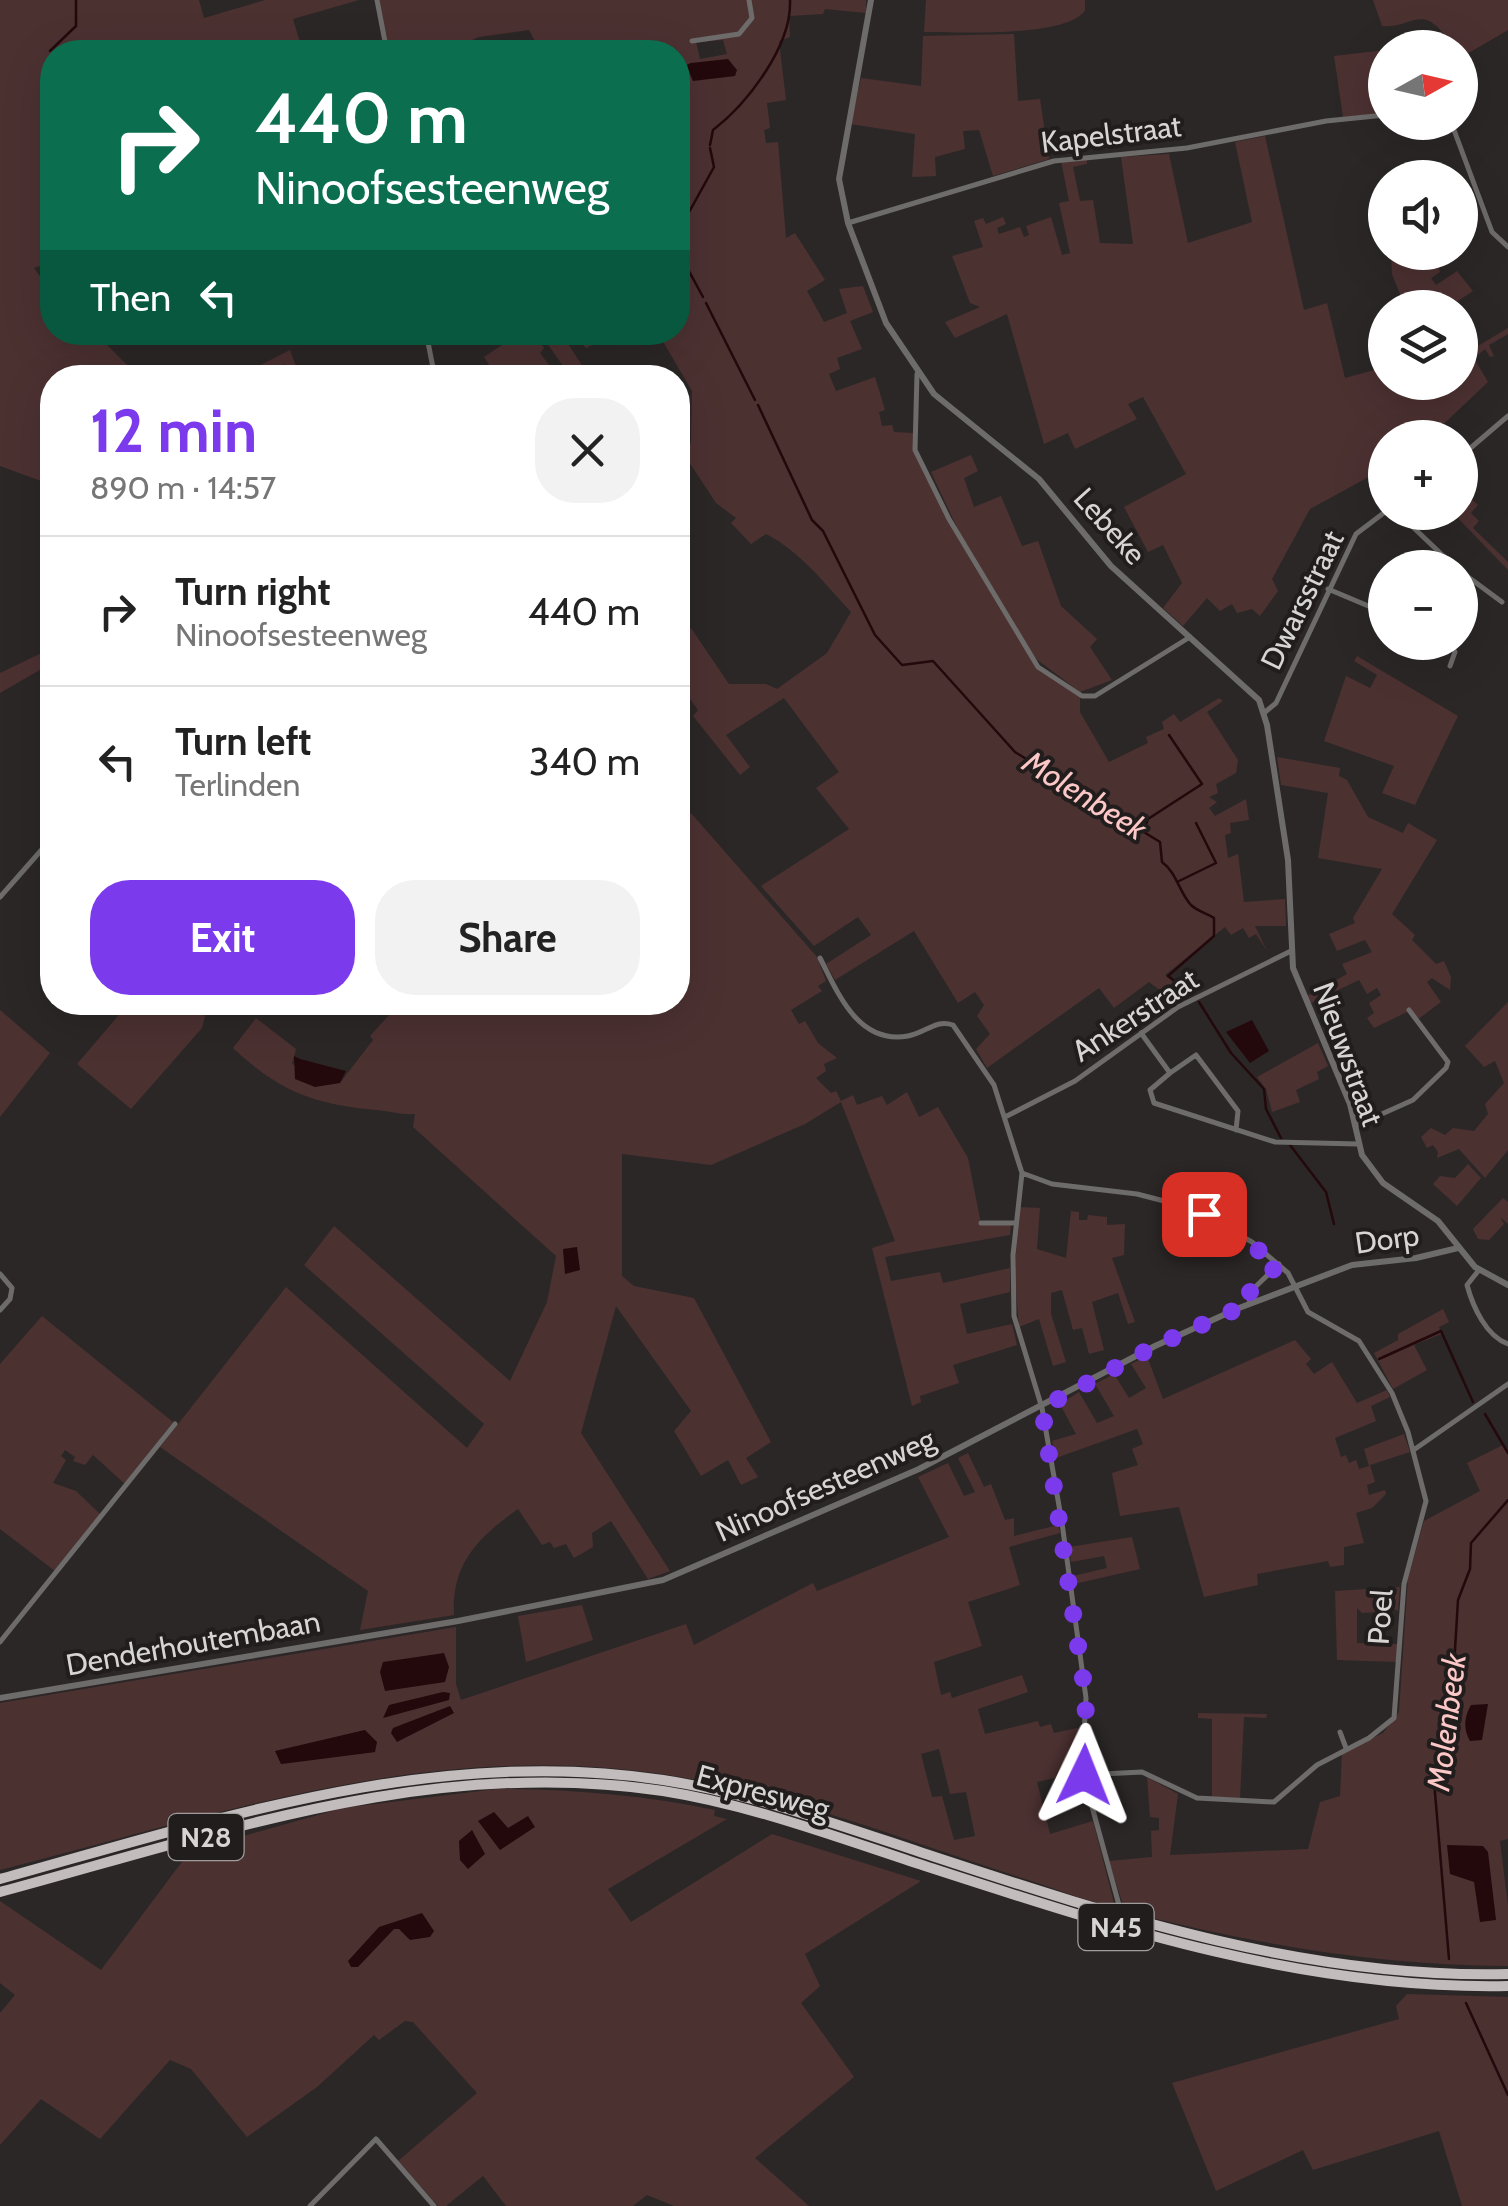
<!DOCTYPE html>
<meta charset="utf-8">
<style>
:root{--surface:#fff;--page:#f2f2f2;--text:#222;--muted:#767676;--line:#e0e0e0;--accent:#7c3aed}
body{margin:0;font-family:Cabin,sans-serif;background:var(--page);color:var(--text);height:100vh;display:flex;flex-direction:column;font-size:38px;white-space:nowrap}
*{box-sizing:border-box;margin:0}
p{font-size:32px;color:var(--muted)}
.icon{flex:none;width:55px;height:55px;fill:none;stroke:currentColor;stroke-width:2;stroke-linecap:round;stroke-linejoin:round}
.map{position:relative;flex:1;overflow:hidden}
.drawer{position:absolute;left:40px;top:365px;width:650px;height:650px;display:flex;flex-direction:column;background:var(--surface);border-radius:40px;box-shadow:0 10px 40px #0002}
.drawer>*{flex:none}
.guide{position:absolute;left:40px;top:40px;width:650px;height:305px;border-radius:40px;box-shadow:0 10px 40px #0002;background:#0b6e4f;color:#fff;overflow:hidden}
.needle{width:65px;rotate:82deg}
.fabs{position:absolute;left:1368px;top:30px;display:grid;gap:20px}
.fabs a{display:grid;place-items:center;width:110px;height:110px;border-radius:50%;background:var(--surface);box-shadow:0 10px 40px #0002;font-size:50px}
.pin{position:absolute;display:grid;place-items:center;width:85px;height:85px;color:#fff;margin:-42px;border-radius:20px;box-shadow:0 5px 15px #0006}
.me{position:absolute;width:110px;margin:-55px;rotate:2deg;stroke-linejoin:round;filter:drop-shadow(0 0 8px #0008)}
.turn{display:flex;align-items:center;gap:35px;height:210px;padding:0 50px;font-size:45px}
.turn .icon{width:130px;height:130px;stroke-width:2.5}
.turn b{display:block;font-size:70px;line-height:85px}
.then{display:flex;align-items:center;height:95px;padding:0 50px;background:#0003;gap:20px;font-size:38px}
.round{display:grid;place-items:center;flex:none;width:105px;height:105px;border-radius:40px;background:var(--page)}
.summary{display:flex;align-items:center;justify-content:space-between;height:170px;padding:0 50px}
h1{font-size:60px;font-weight:700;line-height:75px;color:var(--accent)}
.primary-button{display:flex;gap:20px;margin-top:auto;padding:20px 50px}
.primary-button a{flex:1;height:115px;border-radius:40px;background:var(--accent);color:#fff;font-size:40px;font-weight:700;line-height:115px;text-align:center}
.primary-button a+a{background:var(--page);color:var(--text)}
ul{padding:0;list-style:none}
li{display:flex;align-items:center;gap:30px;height:150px;padding:0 50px;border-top:2px solid var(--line)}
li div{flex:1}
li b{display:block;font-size:38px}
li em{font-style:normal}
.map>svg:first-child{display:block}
</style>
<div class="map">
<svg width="1508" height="2206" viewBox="0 0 1508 2206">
<rect width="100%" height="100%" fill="#2c2727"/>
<!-- green -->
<path fill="#4c3131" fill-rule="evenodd" d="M0,0H199L204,18L265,0H359L293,19L303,52H52V262L34,268L52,293V332L95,333L139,377L52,378V485L0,466Z
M379,0H866V13L825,9L823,14L789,16L790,37L779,41L786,100L767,103L770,128L764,130L766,143L778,142L786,238L795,233L825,280L807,291L824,322L847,313L839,289L863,286L873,312L850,321L862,349L837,358L840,369L829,374L836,391L875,377L885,410L879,412L882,426L892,425L894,432L913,433V450L930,483L1035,665L1080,697V712L1109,762L1148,743L1146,737L1164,729L1162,722L1174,714L1180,722L1219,698L1223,701L1207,712L1238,760L1236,773L1216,784L1218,793L1209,797L1217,802L1209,808L1215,816L1246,799L1249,820L1230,823L1231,833L1225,835L1228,858L1238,854L1244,902L1285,899L1286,926H1255L1267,951L1256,934L1249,938L1243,928L1231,935L1225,927L1165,975L1176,984L1169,997L1149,982L1114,1008L1099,988L987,1068L976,1049L990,1034L977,1016L984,1005L975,992L958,1003L914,931L835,980L826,964L871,935L858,917L814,946L761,886L849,829L816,788L839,772L784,698L726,735L750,767L740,775L693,716L698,710L690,699L678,710V635L691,628L729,684H766L777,689L827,653L851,612C825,584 801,552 766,534L751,544L731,523L736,518L716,503L689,462L682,466L678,459L691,443L692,391L658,333L678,332V297L686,291L678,277V52H524L537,45L529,30L479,37L461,45L503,43L517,52H388ZM723,40L727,54L700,59L696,42Z
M926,0H1085V10C1069,38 955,32 924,32Z
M1373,0H1508V30L1460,58V48L1445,47L1450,43C1423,0 1412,29 1382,26Z
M1014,34L1018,101L1040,99L1049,159L993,176L979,130L963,131L965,149L935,157L936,176L912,177L915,134L850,124L861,78L921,86L923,36Z
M1385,50V113L1343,117L1334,56Z
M1265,136L1304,310L1327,303L1345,378L1385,367V382H1460V338L1468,347L1478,346L1508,328V334L1489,345L1494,356L1490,357L1485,349L1474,358L1488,382L1430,437L1385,438V468L1310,509L1272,579L1278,591L1260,616L1252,609L1237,613L1232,604L1220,611L1207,598L1183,626L1163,608L1182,583L1163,545L1148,552L1124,507L1186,474L1143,397L1128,404L1137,419L1075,449L1068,433L1044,444L1007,314L955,338L945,322L980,307L970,303L952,256L983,247L974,221L983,218L986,224L1003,217L1006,224L997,228L999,234L1020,227L1024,237L1029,235L1026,226L1051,217L1062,255L1070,253L1059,203L1069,201L1061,161L1087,159V164L1073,167L1080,201L1093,200L1100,243L1133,244L1121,157L1169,154L1188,243L1252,222L1235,142Z
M1391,253H1434L1440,272L1431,278L1436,285L1457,271L1473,291L1449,307H1405L1392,274Z
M520,333H533L544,348L540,353L558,377H497L484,357Z
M540,333H561L583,367L570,376Z
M573,333H648L623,345L617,333L586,348Z
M290,350L300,377H289L284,364L257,377H237Z
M971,455L978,471L964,478L974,507L1001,496L1022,546L1038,541L1061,606L1097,639L1090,647L1112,680L1080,692L1035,658L961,536L931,472Z
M1461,490L1478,505L1471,513L1479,521L1473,528L1508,562V570L1453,513L1460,512Z
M52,648V663L0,693V673Z
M1357,656L1458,716L1415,805L1382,793L1394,766L1324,741L1346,676L1370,688L1377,675L1354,661Z
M1277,757L1340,768L1339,776L1347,780L1368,817L1403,833L1408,823L1437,840L1392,914L1415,935L1412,940L1436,964L1444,961L1451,977L1450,990L1432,978L1427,982L1441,1002L1417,1020L1411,1010L1374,1028L1367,1018L1374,1013L1369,1003L1381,995L1377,988L1367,994L1359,980L1311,1003L1307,996L1347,974L1342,964L1372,952L1365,940L1337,951L1329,934L1355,923L1353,918L1382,869L1318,858L1328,793L1281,785Z
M691,813L817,957L826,981L818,986L822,991L791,1010L799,1024L805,1021L818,1043L837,1058L824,1064L826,1071L816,1078L831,1093L836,1091L841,1101L853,1095L857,1105L882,1096L887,1105L907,1092L919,1117L938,1107L968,1158L981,1224L1011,1225L1010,1235L885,1257L891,1281L940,1272L943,1283L1010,1268V1292L960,1304L967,1334L1012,1324L1017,1345L953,1365L959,1383L920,1396L921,1402L912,1406L872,1248L895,1241L841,1102L805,1124L711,1165L622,1154V1276L634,1286L694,1298L771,1442L746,1458L758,1477L741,1485L728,1460L701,1476L674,1431L691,1411L616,1306L581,1433L670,1571L648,1579L611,1521L592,1533L593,1547L574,1558L566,1544L554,1548L550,1542L542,1545L518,1509C479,1537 451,1563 454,1615L360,1630L368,1591L160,1447L286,1287L467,1448L484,1424L304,1265L334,1226L510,1381L547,1302L556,1256L413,1127L415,1114C402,1115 389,1111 376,1110C313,1104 279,1091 233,1048L256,1018L296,1049L292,1064L340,1083L373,1040L370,1036L400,1003L678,1002V823Z
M1508,1002V1150L1485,1178L1459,1149L1437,1158L1438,1152L1433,1145L1427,1148L1421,1137L1431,1128L1445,1135L1453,1128L1474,1131L1488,1114L1485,1104L1504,1083L1495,1061L1484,1067L1465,1046Z
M129,1003H191L205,1016L202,1028L131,1109L77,1064Z
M0,1010L50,1053L0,1117Z
M1318,1043L1328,1066L1317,1072L1319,1079L1296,1090L1300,1102L1272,1112L1266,1089L1257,1077Z
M1468,1164L1481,1178L1457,1206L1433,1184L1440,1176L1455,1178Z
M1503,1198L1508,1202V1224L1500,1217L1504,1224L1489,1240L1478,1239L1473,1229Z
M1018,1207L1040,1208L1037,1249L1066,1258L1071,1211L1079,1212V1220H1087L1088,1215L1107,1217V1225L1125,1224L1124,1255L1112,1258L1135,1322L1128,1324L1118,1293L1092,1302L1104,1350L1089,1354L1082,1328L1073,1330L1062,1290L1051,1293V1314L1066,1362L1053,1366L1039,1319L1019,1327L1015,1276Z
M1443,1309L1449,1322L1439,1327L1441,1334L1414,1345L1427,1370L1393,1389L1374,1353L1398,1340V1334Z
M42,1316L173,1422L125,1484L93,1455L85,1465L73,1461L75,1457L65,1450L61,1456L66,1460L53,1483L76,1491L100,1514L55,1571L0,1529V1364Z
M1295,1340L1311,1359L1306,1364L1314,1374L1332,1362L1357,1403L1387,1390L1390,1397L1371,1406L1376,1421L1335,1438L1341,1457L1346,1455L1349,1463L1356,1460L1359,1469L1369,1466L1364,1449L1404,1434L1410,1452L1370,1465L1375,1482L1367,1485L1369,1495L1385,1490L1386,1494L1372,1508L1356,1513L1364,1543L1344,1547V1565L1330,1567L1328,1561L1257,1574L1258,1585L1204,1597L1179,1507L1120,1516L1112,1473L1138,1465L1132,1449L1143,1444L1137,1429L1056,1458L1052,1441L1076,1434L1060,1404L1079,1392L1097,1423L1114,1416L1095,1384L1114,1374L1129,1398L1146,1388L1131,1364L1147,1356L1163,1399Z
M1503,1445L1508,1454V1839L1500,1841L1508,1906V1966C1376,1965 1252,1944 1125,1911L1109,1861L1152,1857L1151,1831L1159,1830V1818L1150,1817L1147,1777L1178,1794L1170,1855L1308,1849L1320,1802L1340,1796L1342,1753L1383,1733L1399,1712L1408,1578L1424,1521L1480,1491L1467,1463Z
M968,1453L984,1487L991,1484L1005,1520L1014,1518V1536L1058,1525L1060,1533L1009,1547L1020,1585L968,1602L982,1646L934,1662L941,1695L950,1692L952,1698L1022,1675L1028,1692L978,1709L985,1734L1038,1721L1040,1727L1051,1724L1054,1733L1082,1727L1077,1773L1037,1782L1050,1834L1093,1821L1115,1907C1081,1900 1047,1885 1013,1875C920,1845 826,1809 730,1787C470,1726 250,1806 0,1870V1703L456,1627V1684L461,1700L686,1624L694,1645L813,1583L817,1591L949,1537L918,1477L948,1463L964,1496L975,1492L958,1458ZM365,1730L375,1752L281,1764L276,1752ZM939,1749L950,1794L966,1792L975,1836L954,1840L942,1796L932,1797L921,1754Z
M1132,1537L1140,1569L1074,1584L1073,1576L1107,1568L1104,1556L1071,1562L1069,1547Z
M1400,1587L1398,1611L1385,1604L1384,1612L1362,1613L1357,1608V1643L1398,1644L1397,1662L1337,1660L1335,1591Z
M582,1605L593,1640L526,1662L518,1616Z
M1198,1713L1267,1714L1266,1718L1244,1717L1240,1798L1212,1797V1719L1198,1718Z
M496,1789C569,1789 643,1795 715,1810L714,1816L727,1819L608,1889L631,1922L772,1834L921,1881L805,1954L820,1986L801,2003L854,2077L755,2158L809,2206H674L647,2195L633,2206H506L483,2176L446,2206H438L398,2161L477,2093L413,2022L405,2021L379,2040L374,2035L317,2087L247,2137L191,2069L170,2060L100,2139L41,2099L0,2145V2013L15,1995L0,1983V1901L101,1970L190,1851L343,1808Z
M1407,1994L1508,1997V2206H1462L1439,2131L1313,2170L1303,2150L1216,2191L1172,2083L1399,2019L1396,2006Z"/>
<!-- water -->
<path fill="#23090b" d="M728,59L737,70L735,76L693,81L686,65L691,63Z
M1252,1020L1269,1051L1250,1063L1226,1032Z
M294,1056L300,1059L346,1071L340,1083L315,1087L295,1079Z
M577,1247L580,1270L565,1274L563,1249Z
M444,1653L449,1667L445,1682L385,1691L380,1672L383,1662Z
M443,1692L450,1693L449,1700L383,1718L389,1705Z
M1488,1704L1482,1740L1470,1741C1463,1729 1464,1717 1471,1705Z
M450,1706L454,1713L397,1742L391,1733L393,1728Z
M365,1730L377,1742L375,1752L281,1764L275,1751Z
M494,1812L508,1828L528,1816L535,1827L500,1850L478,1821Z
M472,1830L485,1854L468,1869L460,1860L459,1841Z
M1447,1845L1483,1846L1488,1852L1496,1920L1480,1922L1474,1882L1450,1874Z
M422,1913L434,1931L430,1937L410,1940L399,1929H394L358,1967H351L348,1961L379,1927Z"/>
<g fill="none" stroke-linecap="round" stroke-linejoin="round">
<!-- stream -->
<path stroke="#23090b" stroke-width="2.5" d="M50,51L76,26V0
M710,145L713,130C747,104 792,46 790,0
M678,232L714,167L710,148
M678,251L703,297
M706,303L755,400
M758,405L812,520L823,531L875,635L902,665L933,661L1015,752L1160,842L1162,862C1177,873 1179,892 1191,905C1197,911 1208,914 1214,918V936L1168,976L1192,994
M1144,829L1148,819L1202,784L1169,735
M1177,882L1216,863L1196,823
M1199,1002L1231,1053L1264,1089L1266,1109L1281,1138
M1290,1145L1326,1192L1334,1224
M1379,1359L1441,1331L1473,1402
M1485,1414L1508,1453
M1449,1959L1434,1781L1452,1699L1458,1600L1470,1569L1471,1543L1508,1500
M1466,2003L1508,2095"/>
<!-- minor -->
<path stroke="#6e6b6b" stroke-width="5" d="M377,0L387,52
M692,41L739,34L752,18L749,0
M1451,122L1492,232L1508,247
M848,223L1054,161L1187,148L1326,121L1385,115
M426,332L435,378
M917,374L915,450L949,519L1038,667L1082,696H1095L1190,637
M1460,457L1508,416
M1397,512L1456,568
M1460,571L1502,602
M1328,589L1385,613
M1450,642L1455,652L1450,666
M1264,713L1276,703L1356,534L1385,512
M0,897L52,838
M820,958C838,993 858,1045 908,1036C926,1033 935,1019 953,1025L994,1085L1022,1173L1052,1184L1137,1194L1191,1208L1252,1242L1288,1273L1308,1312L1359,1341L1392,1393L1408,1432L1426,1501L1404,1584L1394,1718L1369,1738L1317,1765L1274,1802L1197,1798L1142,1772L1083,1775
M1141,1033L1170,1073L1150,1090L1154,1103L1275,1142L1358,1144
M1170,1073L1196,1055L1238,1111L1236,1130
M1005,1117L1075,1081L1178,1007L1291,951
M1355,1126L1413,1100L1446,1068L1448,1062L1409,1010
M1022,1173L1013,1255L1014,1316L1042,1408L1062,1523L1086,1698L1082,1770L1122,1916
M981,1223H1014
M1479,1270L1467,1285C1473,1307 1486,1336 1508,1344
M0,1274L12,1288L10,1299L0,1310
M1250,1303L1248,1294L1279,1264
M1415,1449L1508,1384
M0,1642L175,1424
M1340,1732L1346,1748
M310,2206L376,2139L434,2206"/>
<!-- tertiary -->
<path stroke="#6e6b6b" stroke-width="6" d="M871,0L839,179L848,223L886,323L934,394L1039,479L1111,566L1259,700L1267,725L1288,860L1293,968L1350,1104L1362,1155L1383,1183L1438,1221L1475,1267L1508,1285
M0,1698L458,1621L663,1580L919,1469L1155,1346L1239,1308L1352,1265L1416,1258L1458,1248"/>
<!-- trunk -->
<path stroke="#c3bcbc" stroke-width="10" d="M0,1879C217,1819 436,1745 663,1780C755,1794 844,1827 932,1856C1120,1918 1308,1979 1508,1974
M0,1892C219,1833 433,1756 663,1791C752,1805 839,1838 925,1866C1116,1928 1304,1990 1508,1986"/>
</g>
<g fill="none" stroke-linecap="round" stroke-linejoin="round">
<!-- route -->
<path stroke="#7c3aed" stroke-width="18" stroke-dasharray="0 32.4" d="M1084,1775L1086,1698L1042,1408L1155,1346L1250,1303L1248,1294L1279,1264L1204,1214"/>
</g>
<g text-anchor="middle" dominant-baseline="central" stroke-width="8" stroke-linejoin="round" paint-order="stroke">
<!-- shield labels -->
<g fill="#221d1d" stroke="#a19d9d" stroke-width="2.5">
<rect x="168.5" y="1814" width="75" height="46" rx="8"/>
<rect x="1078.5" y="1904" width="75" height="46" rx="8"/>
</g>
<g font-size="28" font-weight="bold" fill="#d7d4d4">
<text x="206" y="1837">N28</text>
<text x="1116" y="1927">N45</text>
</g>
<!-- street labels -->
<g font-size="30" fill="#d7d4d4" stroke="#221d1d">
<text transform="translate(1111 134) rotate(-7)">Kapelstraat</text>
<text transform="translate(1110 526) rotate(48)">Lebeke</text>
<text transform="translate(1302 600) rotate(-64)">Dwarsstraat</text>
<text transform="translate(1135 1015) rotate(-33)">Ankerstraat</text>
<text transform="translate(1348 1054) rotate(70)">Nieuwstraat</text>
<text transform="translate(1387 1239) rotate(-8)">Dorp</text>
<text transform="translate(825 1485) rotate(-24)">Ninoofsesteenweg</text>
<text transform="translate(1380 1617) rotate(-86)">Poel</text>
<text transform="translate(193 1643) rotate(-10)">Denderhoutembaan</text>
<text transform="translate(763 1792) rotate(15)">Expresweg</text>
</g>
<!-- water labels -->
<g font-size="32" font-style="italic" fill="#fcc7c7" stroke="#221d1d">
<text transform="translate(1085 795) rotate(32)">Molenbeek</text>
<text transform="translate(1446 1722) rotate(-83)">Molenbeek</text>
</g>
</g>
</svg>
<div class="fabs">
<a><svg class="needle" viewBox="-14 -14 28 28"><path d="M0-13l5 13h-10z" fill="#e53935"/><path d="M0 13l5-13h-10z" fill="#767676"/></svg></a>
<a><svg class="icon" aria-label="sound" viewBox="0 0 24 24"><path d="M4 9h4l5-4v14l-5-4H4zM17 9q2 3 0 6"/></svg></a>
<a><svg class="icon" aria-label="layers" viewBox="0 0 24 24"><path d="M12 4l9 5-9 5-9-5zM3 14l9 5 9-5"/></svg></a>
<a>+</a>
<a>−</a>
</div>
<div class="pin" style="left:1204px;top:1214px;background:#d93025"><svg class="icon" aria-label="arrive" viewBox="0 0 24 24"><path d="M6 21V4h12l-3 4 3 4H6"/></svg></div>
<svg class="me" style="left:1084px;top:1775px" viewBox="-20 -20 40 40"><path d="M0-17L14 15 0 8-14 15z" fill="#7c3aed" stroke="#fff" stroke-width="4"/></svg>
<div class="guide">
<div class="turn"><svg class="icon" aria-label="right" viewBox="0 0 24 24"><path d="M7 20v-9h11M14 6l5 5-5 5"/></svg><div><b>440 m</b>Ninoofsesteenweg</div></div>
<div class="then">Then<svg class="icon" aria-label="left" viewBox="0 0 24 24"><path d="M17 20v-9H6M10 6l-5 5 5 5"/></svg></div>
</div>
<section class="drawer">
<div class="summary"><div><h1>12 min</h1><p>890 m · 14:57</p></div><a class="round"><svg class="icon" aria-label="close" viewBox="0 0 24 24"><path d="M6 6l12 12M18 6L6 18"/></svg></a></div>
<ul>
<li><svg class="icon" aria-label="right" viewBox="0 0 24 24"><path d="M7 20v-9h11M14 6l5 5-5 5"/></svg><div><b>Turn right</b><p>Ninoofsesteenweg</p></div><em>440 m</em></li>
<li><svg class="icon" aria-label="left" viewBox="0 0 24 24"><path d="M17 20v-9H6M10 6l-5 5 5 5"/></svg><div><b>Turn left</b><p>Terlinden</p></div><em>340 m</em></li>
</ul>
<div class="primary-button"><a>Exit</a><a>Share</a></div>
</section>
</div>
